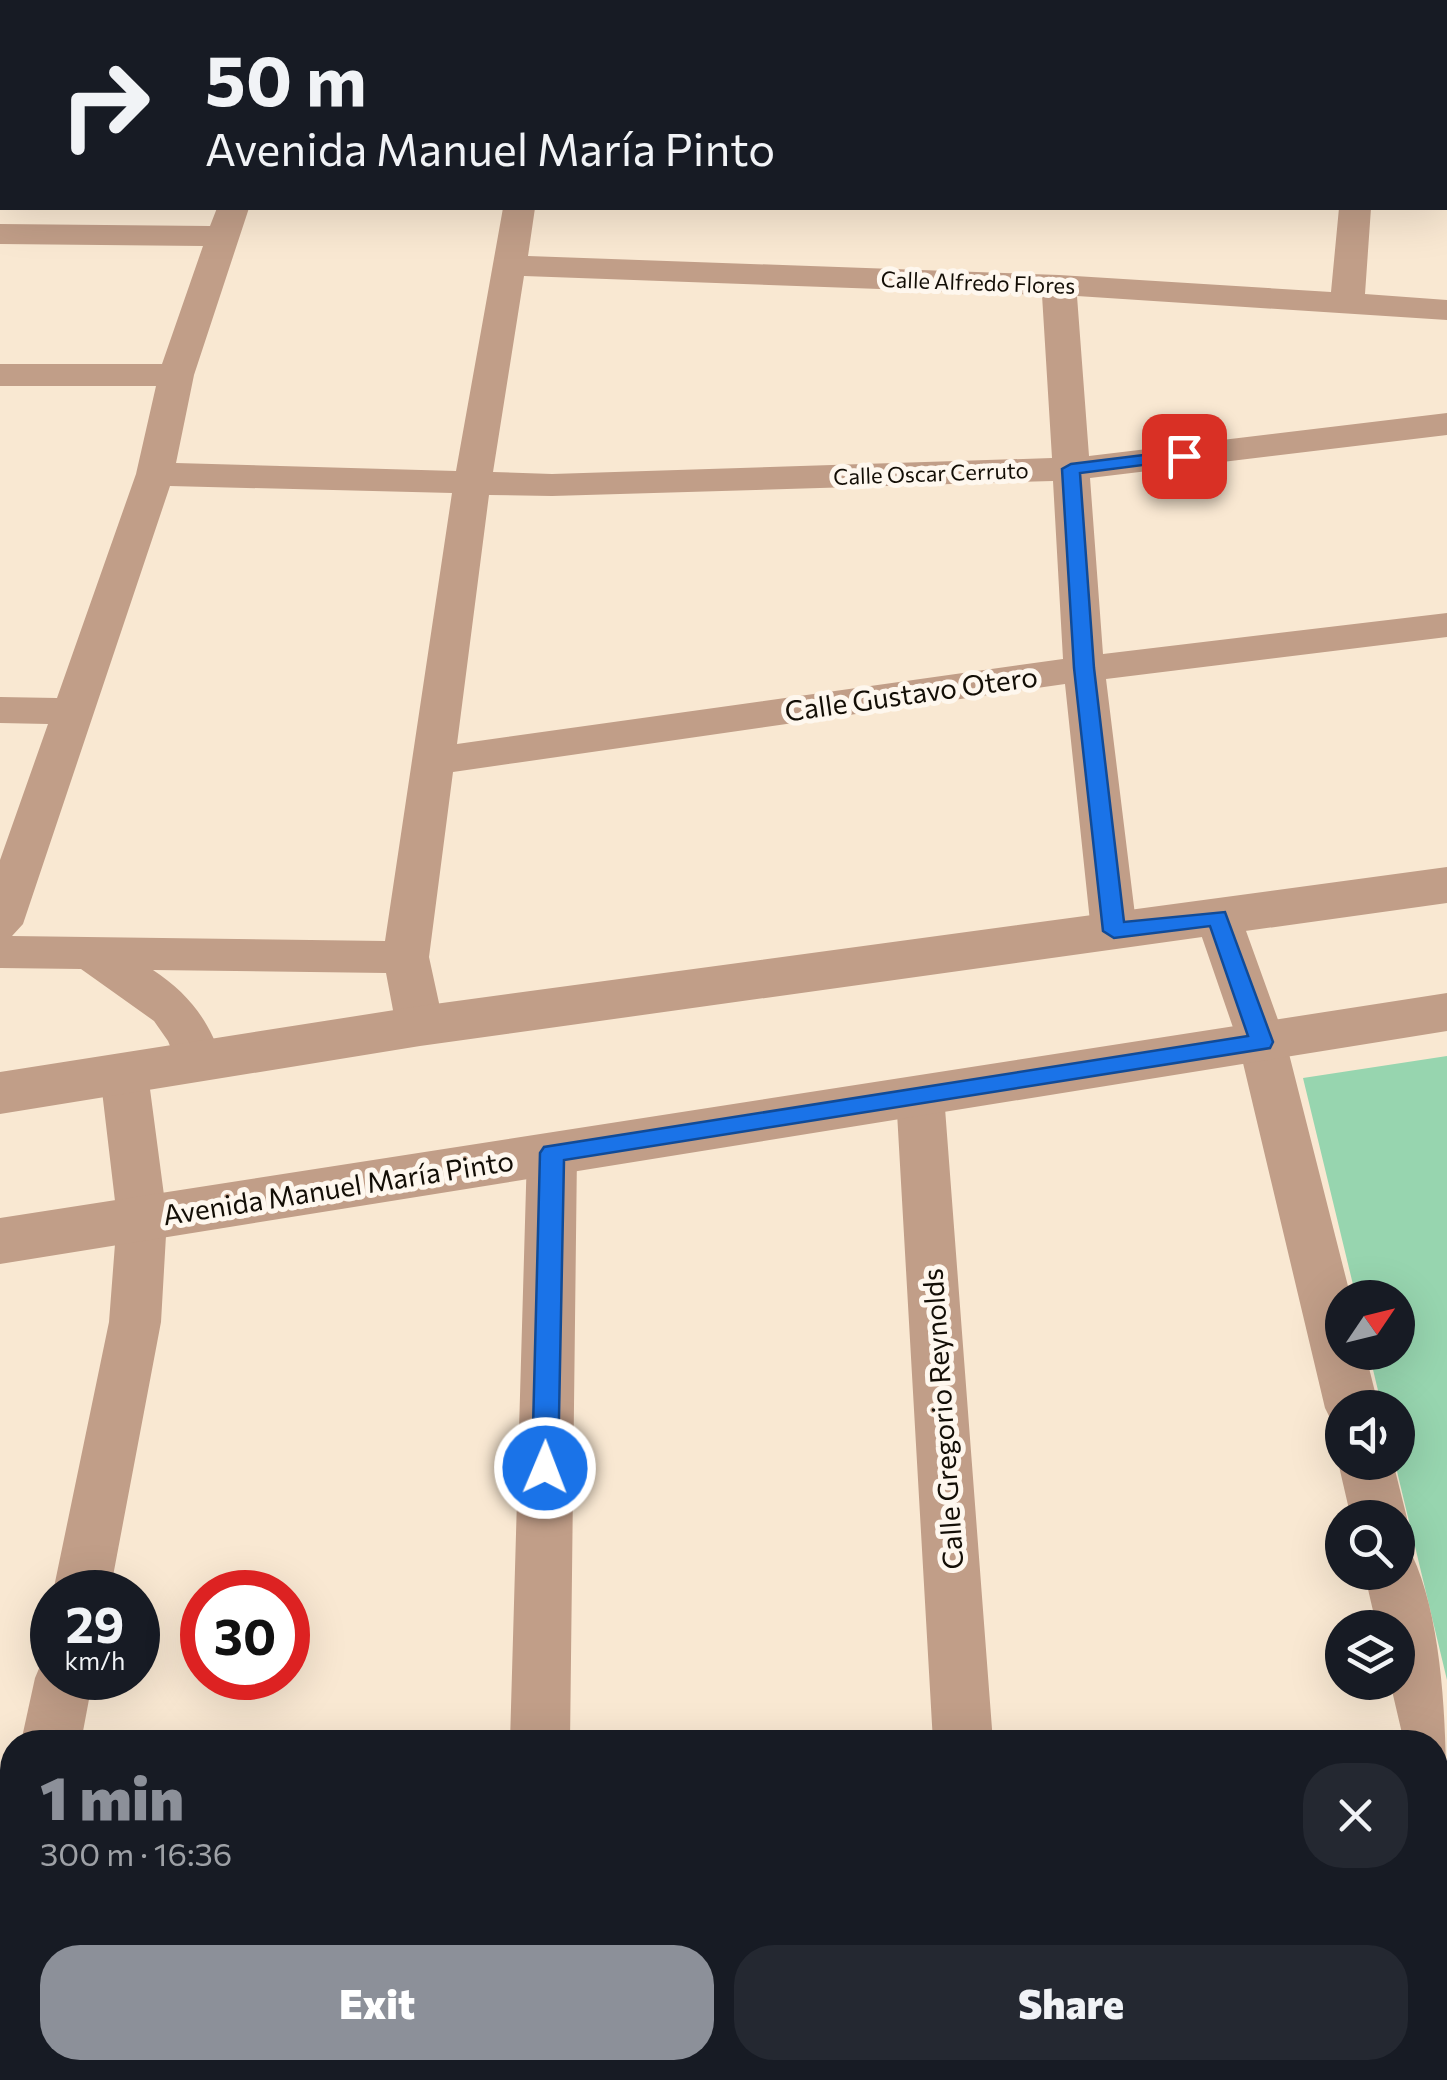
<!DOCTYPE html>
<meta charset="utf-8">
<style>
:root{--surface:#171b24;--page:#242831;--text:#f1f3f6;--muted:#9ea1a6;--accent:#8c9099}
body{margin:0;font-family:Commissioner,sans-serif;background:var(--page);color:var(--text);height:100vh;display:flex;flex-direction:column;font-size:38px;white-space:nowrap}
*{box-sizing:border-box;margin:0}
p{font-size:32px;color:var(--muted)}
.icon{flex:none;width:55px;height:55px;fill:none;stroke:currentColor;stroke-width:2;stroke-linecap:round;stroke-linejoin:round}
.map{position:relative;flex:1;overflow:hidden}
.sheet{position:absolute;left:0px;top:1730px;width:1448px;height:350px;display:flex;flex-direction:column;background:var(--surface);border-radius:40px 40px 0 0;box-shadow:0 10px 40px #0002}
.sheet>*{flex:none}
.banner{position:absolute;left:0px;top:0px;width:1448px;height:210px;box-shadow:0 10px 40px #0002;background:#171b24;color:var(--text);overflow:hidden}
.needle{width:65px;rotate:55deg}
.controls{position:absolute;left:1325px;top:1280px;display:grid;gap:20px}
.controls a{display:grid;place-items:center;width:90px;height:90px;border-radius:50%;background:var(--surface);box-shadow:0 10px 40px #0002;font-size:50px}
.speed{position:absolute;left:30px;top:1570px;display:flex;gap:20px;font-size:50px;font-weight:700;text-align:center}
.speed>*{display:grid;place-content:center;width:130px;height:130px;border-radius:50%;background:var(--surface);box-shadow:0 10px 40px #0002;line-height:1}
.speed small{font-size:25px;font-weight:400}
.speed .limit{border:15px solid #d22;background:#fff;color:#111}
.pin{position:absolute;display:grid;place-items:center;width:85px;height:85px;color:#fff;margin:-42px;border-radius:20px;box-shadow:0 5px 15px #0006}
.me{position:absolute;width:110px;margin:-55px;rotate:1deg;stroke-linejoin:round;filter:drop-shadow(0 0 8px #0008)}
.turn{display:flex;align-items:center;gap:35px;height:210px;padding:0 40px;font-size:45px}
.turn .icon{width:130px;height:130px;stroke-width:2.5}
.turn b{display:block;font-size:70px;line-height:85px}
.round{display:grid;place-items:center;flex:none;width:105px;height:105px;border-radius:40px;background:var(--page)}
.summary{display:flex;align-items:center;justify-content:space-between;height:170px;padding:0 40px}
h1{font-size:60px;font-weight:800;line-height:75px;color:var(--accent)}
.cta{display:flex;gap:20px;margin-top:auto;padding:20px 40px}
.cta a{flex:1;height:115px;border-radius:40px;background:var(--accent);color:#fff;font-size:40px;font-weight:800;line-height:115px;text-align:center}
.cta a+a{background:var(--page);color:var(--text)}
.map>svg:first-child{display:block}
</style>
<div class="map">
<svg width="1447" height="2080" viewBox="0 0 1447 2080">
<rect width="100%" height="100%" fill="#f9e8d2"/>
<!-- green -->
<path fill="#97d5af" d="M1447,1056V1680L1395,1463L1398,1408L1382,1407L1369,1353L1398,1352V1298L1356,1297L1303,1078Z
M1435,1851H1447V2080L667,2079L664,2068H1435Z"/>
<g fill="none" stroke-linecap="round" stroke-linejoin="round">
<!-- minor -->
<path fill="#c19e88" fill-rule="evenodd" d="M69,0H157L159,2H71Z
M1343,0H1373V2H1344Z
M1445,46H1447V65H1445Z
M0,104H2V122H0Z
M1445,161H1447V181H1445Z
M217,208H249L194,375L176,463L456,471L503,208H535L528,256L1059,275L1331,292L1339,208H1371L1365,294L1447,300V320L1077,296L1089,456L1447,413V435L1090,478L1103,654L1447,613V637L1106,679L1137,931L1130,942L1114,947L1098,942L1091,931L1065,684L453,772L429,957L444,1026L437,1038L420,1043L403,1038L396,1026L386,973L153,970C188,993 210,1021 222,1061L215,1073L198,1078L181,1073L168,1041L154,1021L81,969L0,968V860L48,724L0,723V697L57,698L136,474L156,386H0V364H162L203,246L0,244V224L210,226ZM524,276L1042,295L1052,458L552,474L493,472ZM1053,481L1063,659L457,744L489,495L552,496ZM170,486L452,493L385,941L12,936L23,924Z
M1218,901L1234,906L1241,917L1286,1042L1351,1298H1342V1352H1365L1379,1408H1342V1427L1333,1424L1325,1408L1238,1042L1195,917L1202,906Z
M124,1056L141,1062L148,1074L167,1218L161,1322L110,1592H53L109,1322L117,1218L100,1074L107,1062Z
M920,1077L937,1082L944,1095L993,1742H933L896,1095L903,1082Z
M552,1134L570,1140L577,1153L570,1742H510L527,1153L534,1140Z
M1342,1452V1462H1393L1407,1518L1399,1535L1398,1518H1351L1338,1462Z
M1398,1549L1412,1555C1445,1624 1447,1743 1446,1818L1435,1814V1742H1404L1390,1682H1398V1628H1377L1364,1572H1398Z
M52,1656V1678H93L81,1742H21L35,1678L43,1659Z
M12,1908V2068H42L37,2080H0V1912Z
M541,2068H607L610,2080H544Z"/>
<!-- tertiary -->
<path fill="#c19e88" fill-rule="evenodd" d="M1447,867V903L420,1046L0,1114V1072L420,1006Z
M1447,993V1031L0,1264V1218Z"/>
</g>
<!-- route -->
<path fill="#1a73e8" stroke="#114b97" stroke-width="2.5" d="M1184,450L1190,452V459L1080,473L1094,668L1124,922L1225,912L1273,1042L1270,1048L564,1160L558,1468L555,1475L545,1479L536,1475L532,1468L540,1153L544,1147L1248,1036L1210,926L1114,938L1103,931L1074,668L1062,469L1071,464Z"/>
<g text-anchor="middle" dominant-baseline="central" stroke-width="10" stroke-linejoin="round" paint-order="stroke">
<!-- far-street labels -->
<g font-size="22" fill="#130e06" stroke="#fef7ee">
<text transform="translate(978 282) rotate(2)">Calle Alfredo Flores</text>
<text transform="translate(931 473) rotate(-2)">Calle Oscar Cerruto</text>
</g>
<!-- street labels -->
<g font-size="28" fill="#130e06" stroke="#fef7ee">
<text transform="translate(911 693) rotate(-8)">Calle Gustavo Otero</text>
<text transform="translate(338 1187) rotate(-9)">Avenida Manuel María Pinto</text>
<text transform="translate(942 1419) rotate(-94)">Calle Gregorio Reynolds</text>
</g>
</g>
</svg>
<div class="controls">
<a><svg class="needle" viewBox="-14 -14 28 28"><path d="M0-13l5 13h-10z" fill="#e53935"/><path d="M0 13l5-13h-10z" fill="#9ea1a6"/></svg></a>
<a><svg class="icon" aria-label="sound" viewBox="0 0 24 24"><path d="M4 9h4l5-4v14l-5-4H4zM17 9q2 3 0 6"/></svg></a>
<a><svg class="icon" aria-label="search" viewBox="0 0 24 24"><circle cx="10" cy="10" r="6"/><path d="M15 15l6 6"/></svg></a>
<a><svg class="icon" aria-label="layers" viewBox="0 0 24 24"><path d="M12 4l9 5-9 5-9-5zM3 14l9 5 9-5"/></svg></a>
</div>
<div class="speed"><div>29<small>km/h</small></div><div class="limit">30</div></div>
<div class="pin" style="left:1184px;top:456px;background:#d93025"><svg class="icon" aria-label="arrive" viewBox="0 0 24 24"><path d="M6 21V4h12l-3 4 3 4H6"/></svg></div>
<svg class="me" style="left:545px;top:1468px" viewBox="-20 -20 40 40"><circle r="17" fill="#1a73e8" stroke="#fff" stroke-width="3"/><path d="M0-11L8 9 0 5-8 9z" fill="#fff"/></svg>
<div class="banner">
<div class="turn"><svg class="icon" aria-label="right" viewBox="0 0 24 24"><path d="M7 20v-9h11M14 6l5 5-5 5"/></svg><div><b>50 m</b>Avenida Manuel María Pinto</div></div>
</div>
<section class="sheet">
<div class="summary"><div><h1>1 min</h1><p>300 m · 16:36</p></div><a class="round"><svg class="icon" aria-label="close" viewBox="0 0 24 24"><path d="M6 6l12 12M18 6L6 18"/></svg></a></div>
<div class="cta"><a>Exit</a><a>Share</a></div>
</section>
</div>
